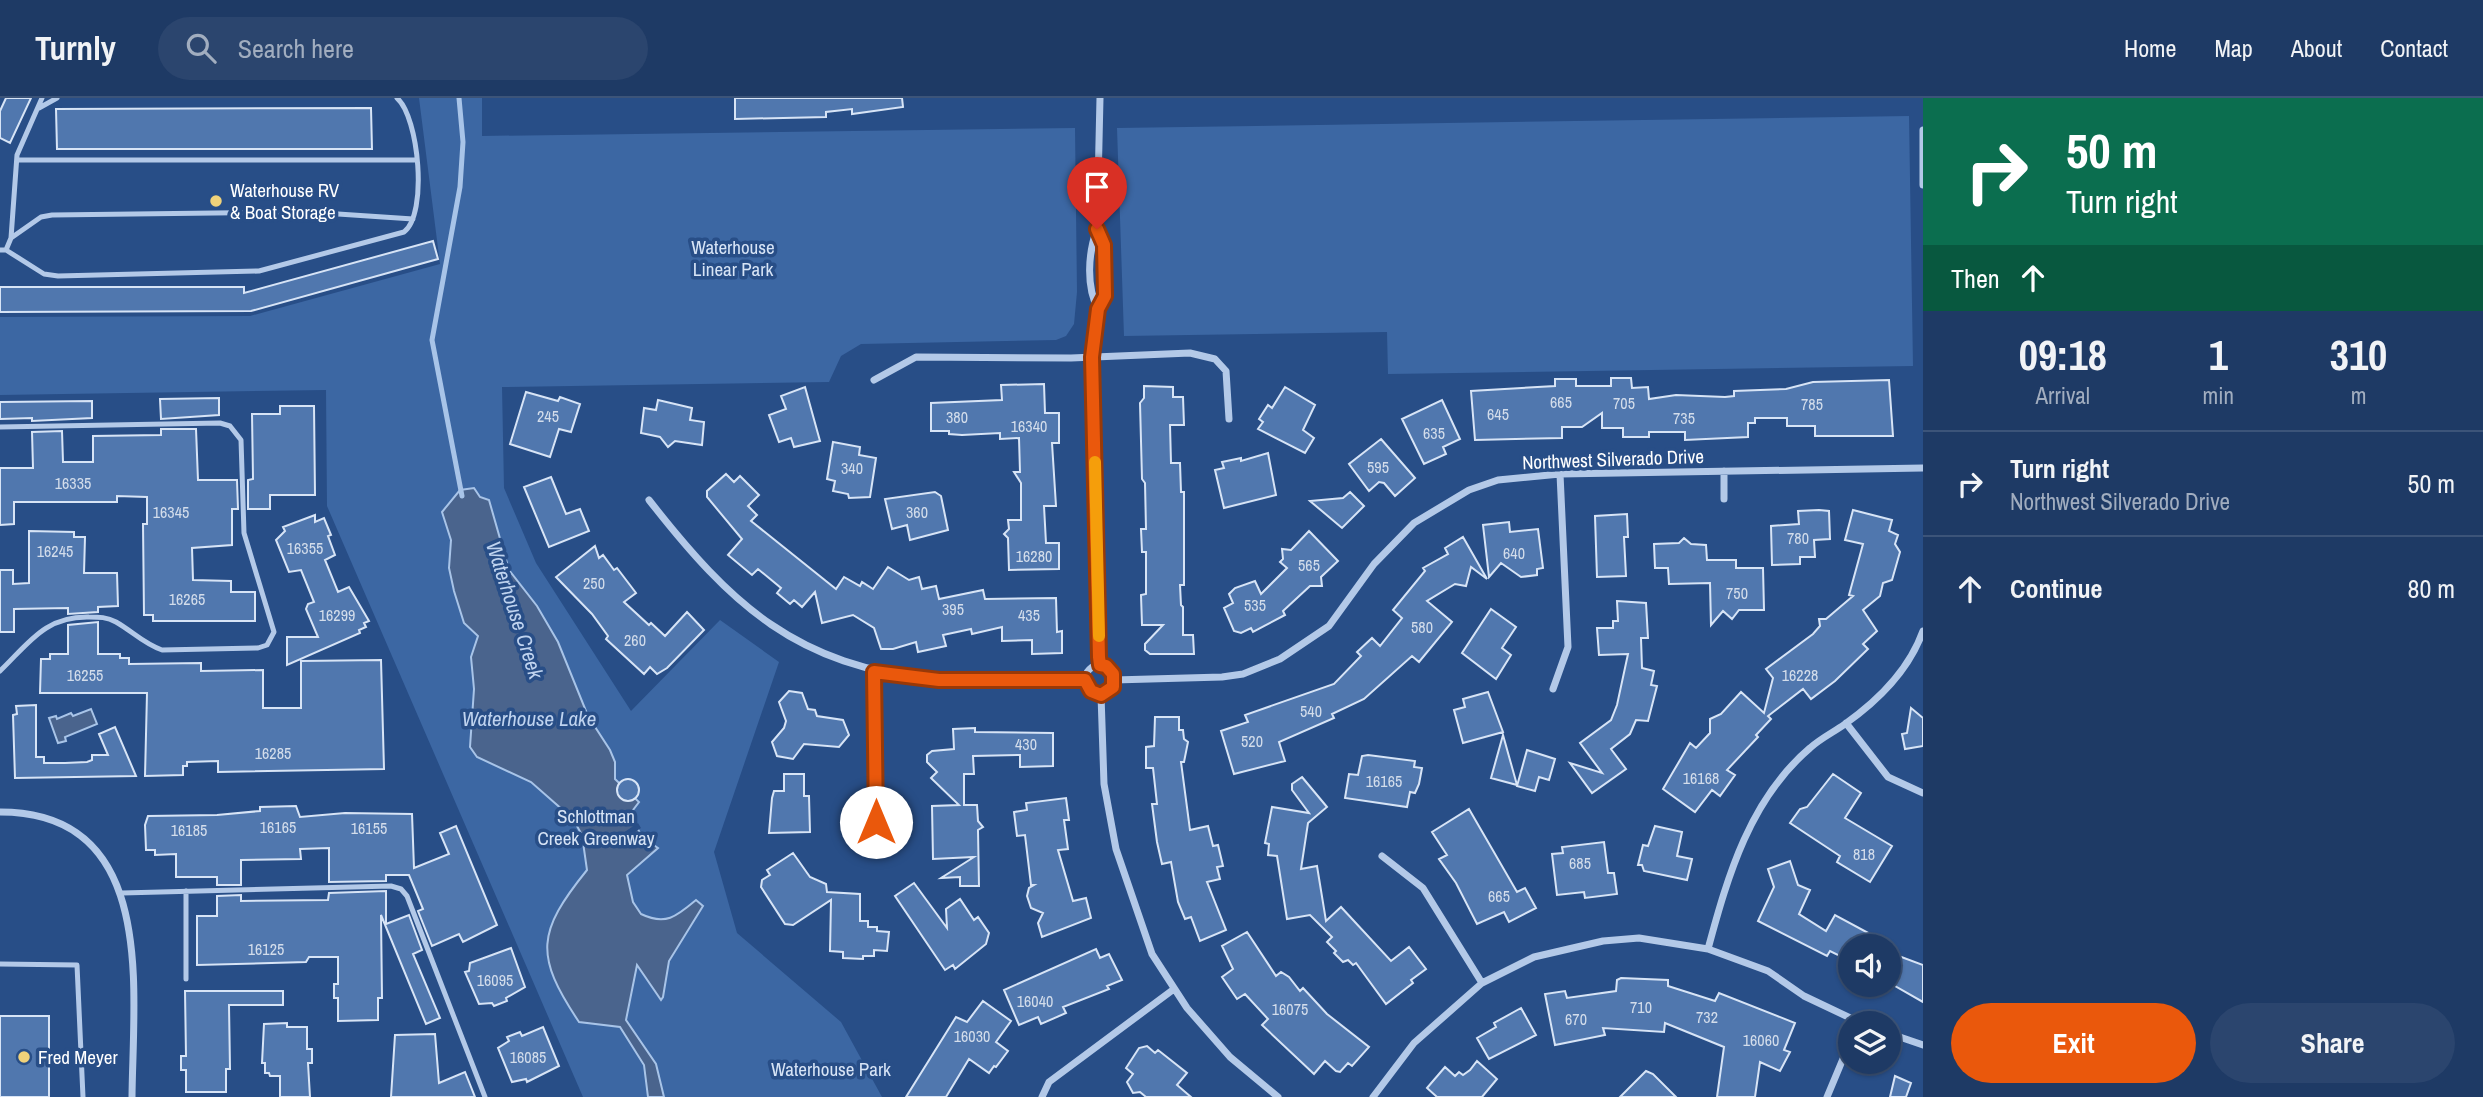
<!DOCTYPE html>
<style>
:root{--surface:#1e3a65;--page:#2b456e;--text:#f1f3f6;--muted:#a1adbf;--line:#3c5479;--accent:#ea580c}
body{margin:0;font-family:"Archivo Narrow",sans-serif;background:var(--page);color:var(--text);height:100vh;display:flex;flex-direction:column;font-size:26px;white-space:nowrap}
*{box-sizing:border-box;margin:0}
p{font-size:23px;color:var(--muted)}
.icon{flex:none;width:38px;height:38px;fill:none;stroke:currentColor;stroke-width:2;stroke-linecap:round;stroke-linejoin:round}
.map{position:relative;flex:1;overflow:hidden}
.drawer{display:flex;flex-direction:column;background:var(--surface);width:560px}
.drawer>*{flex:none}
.top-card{background:#0b6e4f;color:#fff;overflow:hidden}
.fabs{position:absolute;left:1838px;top:836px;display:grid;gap:14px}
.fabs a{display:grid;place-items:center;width:63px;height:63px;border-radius:50%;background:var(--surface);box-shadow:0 2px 5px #0004,0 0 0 2px var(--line);font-size:35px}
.pin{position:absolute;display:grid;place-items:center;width:60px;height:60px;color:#fff;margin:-72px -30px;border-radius:50% 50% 50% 0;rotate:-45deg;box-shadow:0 0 7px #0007}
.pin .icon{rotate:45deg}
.me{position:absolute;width:77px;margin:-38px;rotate:0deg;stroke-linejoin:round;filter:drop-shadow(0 0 5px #0008)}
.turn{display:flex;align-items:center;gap:24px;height:147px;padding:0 28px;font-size:32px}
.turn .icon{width:91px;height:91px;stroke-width:2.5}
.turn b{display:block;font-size:49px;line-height:60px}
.then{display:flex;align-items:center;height:66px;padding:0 28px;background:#0003;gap:14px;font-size:26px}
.eta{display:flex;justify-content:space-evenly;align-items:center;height:119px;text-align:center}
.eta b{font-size:42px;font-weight:700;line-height:49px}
.cta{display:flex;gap:14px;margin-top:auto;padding:14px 28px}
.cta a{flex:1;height:80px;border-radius:42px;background:var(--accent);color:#fff;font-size:28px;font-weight:700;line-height:80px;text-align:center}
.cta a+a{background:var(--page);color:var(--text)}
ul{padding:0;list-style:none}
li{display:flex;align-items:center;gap:21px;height:105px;padding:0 28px;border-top:2px solid var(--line)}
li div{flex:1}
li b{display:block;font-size:26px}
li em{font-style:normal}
header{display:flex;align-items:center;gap:42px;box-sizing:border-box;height:98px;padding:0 35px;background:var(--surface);border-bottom:2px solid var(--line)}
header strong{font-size:33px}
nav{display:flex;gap:38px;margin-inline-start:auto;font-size:24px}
.search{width:490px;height:63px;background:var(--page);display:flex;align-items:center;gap:18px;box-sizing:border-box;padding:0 24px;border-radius:38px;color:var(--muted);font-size:26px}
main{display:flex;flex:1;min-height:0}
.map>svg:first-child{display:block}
</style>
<header>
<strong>Turnly</strong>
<div class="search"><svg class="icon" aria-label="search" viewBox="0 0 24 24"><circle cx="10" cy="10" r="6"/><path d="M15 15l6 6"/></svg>Search here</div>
<nav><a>Home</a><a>Map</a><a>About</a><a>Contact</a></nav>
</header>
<main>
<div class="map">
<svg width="1923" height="999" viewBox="0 0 1923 999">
<rect width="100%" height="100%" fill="#284e87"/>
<!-- green -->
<path fill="#3c67a3" d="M419,0H482V38L1075,30L1077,194L1074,226L1066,238L1056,242L861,246L841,258L829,284L502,289L504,390L536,465L631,613L720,522L779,564L714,754L737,835L841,924L882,999H583L327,408L326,292L0,297V219L250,218L440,166Z
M1909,18L1913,268L1388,276L1387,234L1124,238L1117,30Z"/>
<!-- water -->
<path fill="#4a648d" stroke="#a8c4e8" stroke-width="2" d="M474,390L480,399L489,402L509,472L537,508L558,544L588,618L610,652L615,664V681L639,704L630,716L642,739L658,750L627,777L633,804L641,816C666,828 677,818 696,802L703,808L669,863L663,899L661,902L637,867L626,922L656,966L664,999H648L644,967L620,929L579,924C534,857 537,834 587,772L582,737L573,721L531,684L477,659L470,649L474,591L471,559L478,538L464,525L454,493L449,470L451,442L442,414L460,392Z
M91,611L97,626L65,639L66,643L58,645L49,620L56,618L57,621L71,615L73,618Z"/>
<!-- pier -->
<path fill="#284e87" d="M638,725L641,730L620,744L601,749L592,745L580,747L579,742L592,740L602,743L617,739Z"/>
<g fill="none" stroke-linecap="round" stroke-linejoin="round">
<!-- stream -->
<path stroke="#a8c4e8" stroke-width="5" d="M459,0L463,44L460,89L432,242L462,398"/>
</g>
<!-- building -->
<path fill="#5077ae" stroke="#d7e4f6" stroke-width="2" d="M6,0H31L10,45L0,40V13Z
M735,0H902L903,9L852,16V11L826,14V19L735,21Z
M371,10L372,51H57L56,11Z
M433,143L438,161L251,213L0,214V189H244V195Z
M1611,280H1631L1632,290L1648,289L1649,301L1676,297L1725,299L1734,298V293L1786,291L1813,284L1889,282L1893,338H1815V328H1787V320H1755V325H1748V339L1685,342V334H1649V339H1623V330H1602V315L1582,329H1562V340L1475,342L1471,293L1555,288V281H1576V288H1611Z
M1044,286L1045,315H1059V345H1052L1056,408H1044L1046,445H1059V471L1009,472L1008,440L1004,436L1009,431L1008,422H1021V385L1014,374H1020L1019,340L1000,341V335L962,337L949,336V333H931V305L1002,302L1001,287Z
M1144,288L1173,289V299H1183L1184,327H1170L1171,365H1180L1181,394H1184V487H1180L1181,507L1183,509V537H1193L1194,556H1150L1145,552V546L1163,527H1142L1141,497L1146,496V454H1142L1141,431H1146L1145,385L1142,381L1140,305L1144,300Z
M805,289L820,343L794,349L791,340L779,344L769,317L786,311L781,298Z
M1285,289L1315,307L1303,332L1314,340L1305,355L1258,331L1263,324L1259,321L1268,307L1272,310Z
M526,294L558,303L560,299L580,306L571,334L559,331L550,359L510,346Z
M219,300V317L161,321L160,301Z
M658,302L692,310L690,322L704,324L702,347L675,343L668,349L660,339L641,335L644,310L656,312Z
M1442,302L1460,341L1443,349L1446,356L1424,366L1402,321Z
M92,303V320L32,323V320L0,321V304Z
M280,308H314L315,397H270V411H248V382L253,381L252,316H280Z
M161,331H196L198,382H237L238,411H232V447L192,450L193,482L231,483V494H255V523H153V517H144L143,426H147V399L117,398V404H14V426L0,427V370H33L32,334L62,333L63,364H93V338L161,337Z
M1381,341L1415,380L1395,398L1384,385L1379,384L1369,393L1349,366Z
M833,344L860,349L859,357L876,360L870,399L849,400L848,396L833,393L835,383L827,381Z
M1268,355L1276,397L1224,410L1215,372L1224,370L1222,364L1241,360V363Z
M726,376L734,384L740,378L759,397L748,408L757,417L751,423L836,491L844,479L860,488L862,484L873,491L888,469L909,482L919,479L922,491L936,488L939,501L983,492L985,501L1056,500L1057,534L1062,533V555L1032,556V542L1002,543V529L972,536L971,531L943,537L946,548L918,554L916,544L893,551H881L874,530L853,517L822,525L815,494L802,509L794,502L790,506L777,495L781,490L758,471L752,477L728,457L742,441L707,399V393Z
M551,379L566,416L580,411L589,433L549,449L524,389Z
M935,394L941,398L948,432L910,442L907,427L892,431L885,401Z
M1350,394L1364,408L1342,430L1310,403L1343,400Z
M1819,412L1829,413L1830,441L1814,442L1815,459H1800V466L1772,467L1771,428L1799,426L1798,413Z
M1853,412L1892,422L1889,433L1898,437L1895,446L1900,454L1892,482L1883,485L1880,498L1863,512L1877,533L1863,546L1868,551L1835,583L1811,601L1803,591L1768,618L1771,621L1756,637L1758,639L1727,672L1735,677L1720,698L1712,692L1695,714L1663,691L1690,645L1696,650L1710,635V621L1721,616L1741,594L1764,615L1773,580L1766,571L1813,536L1820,528L1819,521H1826L1853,498L1849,497L1863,446L1845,442Z
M1627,416L1628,439H1624L1626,478L1597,479L1595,418Z
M315,417V424L324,420L331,437L328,438L335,457L325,462L338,494L349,489L369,523L364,525L366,529L359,532L360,535L287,567V539H318L306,511L308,506L314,504L301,472L289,474L276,442L285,433L283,429Z
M1509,424L1510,434L1538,431L1543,470L1537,471V477L1521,479L1501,465L1489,479L1483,427Z
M29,433L74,434V439H85L84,475H117L118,508L98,509V514L68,516V510L14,511V534H0V472H13V486L29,485Z
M1309,433L1338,463L1321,479L1322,488H1310L1283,513L1285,517L1253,534L1251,530L1241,535L1234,533L1224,510L1233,505L1229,496L1235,490L1255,483L1261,496L1287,470L1280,464L1283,461L1282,451L1291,452Z
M1463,439L1487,481L1471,469L1466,488L1455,486L1427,503L1452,524L1419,564L1412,558L1364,601L1332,616L1334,620L1279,644L1285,663L1234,676L1221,633L1248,624L1245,617L1334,586L1361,558L1357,554L1372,540L1380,548L1402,520L1393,512L1425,473L1423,470L1448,456L1445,450Z
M1684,440L1691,446L1706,447L1707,462H1736V470H1763L1764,512H1739L1732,521L1723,513L1711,527L1710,485L1669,486L1668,470H1655L1654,446L1679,445Z
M595,448L599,460L603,457L614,472L617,470L636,495L624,504L649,527L651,525L665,538L687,514L704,532L667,570L657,576L650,569L644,576L606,541L608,538L592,516L556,479Z
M1617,503L1646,505L1648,540H1641L1642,570L1654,573L1651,587L1657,588L1648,623L1636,622L1630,636L1611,651L1626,671L1592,695L1570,665L1602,675L1580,645L1611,622L1617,607L1628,556L1599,557L1597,530H1613V523H1618Z
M1491,511L1516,529L1502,550L1511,557L1496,581L1462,555Z
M98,524V556H120V560H129V566L201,565V573L263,572V610H301V563L381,562L384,671L218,674V663L187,664V668H183V677L145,678L147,595H40L41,561H50V556H68V527Z
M789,593L802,595L808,611L815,612L817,618L843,622L849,637L839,649L804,646L793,661L777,658L772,644L784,630L786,623L779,604Z
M1488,594L1503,634L1463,645L1454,612L1465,609L1463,601Z
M36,607V659H44V665H65L87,664L92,662V657H108L99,636L115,629L136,678L15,680L13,617L17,616L16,608Z
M1911,610L1923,620V648L1905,651L1902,636L1907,635Z
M1155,619H1179V632H1183L1184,641L1188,644L1184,664H1181L1190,732L1208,728L1213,748L1218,747L1223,768L1217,769L1220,781L1207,784L1226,832L1200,843L1191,819L1185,821L1178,804L1171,764L1162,766L1157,744L1152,706H1157L1153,670H1146V649L1154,648Z
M975,630V634L1053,635V668L1020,669V657L973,658L974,676H964V707H977L978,723L983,729L978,732L979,788H960V779L941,780L974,759L933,761L932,708L959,707L931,680L937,674L927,664V657L932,653L954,651L953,631Z
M1503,637L1517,687L1491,680Z
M1527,652L1555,661L1549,682L1539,679L1535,693L1517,688Z
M1368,657L1415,663L1414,669L1422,670L1419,686L1415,695L1410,694L1407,709L1345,700L1349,676L1358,677L1362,658Z
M784,676H804V698H809L810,734L769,735L772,700L774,693H784Z
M1833,676L1861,695L1845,720L1892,748L1870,784L1837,764L1840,758L1790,725L1800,711L1807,709Z
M1302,679L1327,709L1308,725L1301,771L1317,768L1326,823L1341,809L1391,863L1409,849L1426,871L1411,882L1413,885L1386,906L1356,865L1353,867L1348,862L1343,864L1334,855L1336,853L1327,844L1332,839L1310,817L1287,821L1277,758L1268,757L1269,746L1265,745L1272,709L1309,715L1292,692V686Z
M617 692a11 11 0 1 1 22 0a11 11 0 1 1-22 0Z
M1066,700L1069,722H1064L1068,751L1058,752L1073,803L1086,800L1091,820L1042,839L1038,825L1043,815L1031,810L1027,798L1029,790L1034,787H1031L1025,737L1017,738L1014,714L1027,712L1026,705Z
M296,708L300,719L345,715L412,716L414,770L449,756L440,735L456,728L497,827L463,844L459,836L432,848L418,813L423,811L409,777H386V783L329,784V750L300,751L301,761L241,762V787H217V779H176V756L155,757V752H146L145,727L148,718L217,717L260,713V709Z
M1469,711L1517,794L1525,790L1536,810L1509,824L1504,814L1477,826L1456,785L1439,761L1447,757L1432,734Z
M1655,728L1682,734L1677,758L1692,761L1687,782L1644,773L1642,767H1638L1643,747L1648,748Z
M1604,744L1608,775H1614L1617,796L1585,800L1584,794L1557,797L1552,756L1563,755L1562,749Z
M793,755L810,779L826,786L827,794L860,796V823H868V829H877V833L889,834L887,853L874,852V858H863V861L843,860V854L830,853L831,802L793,827L785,826L761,789L762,782L770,777L767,772Z
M1790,763L1798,787L1810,792L1799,816L1826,833L1835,817L1872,837L1866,849H1850V863L1830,853L1827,858L1758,823L1774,789L1768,771Z
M914,785L947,830L946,811L960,801L974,822L978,819L989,835L986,846L955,871L953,867L945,872L895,798Z
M386,793V826L409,817L422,852L413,856L440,920L426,926L381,817L382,900H378V922L338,923V900H334V886H338V859H309L306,864L197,867V818H217V798L241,797V803L328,802L329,795Z
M1247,834L1276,878L1281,874L1289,879L1300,893L1303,890L1327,916L1369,949L1352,968L1348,965L1340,974L1336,973L1325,963L1314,976L1262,927L1268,921L1245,896L1237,901L1222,879L1233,871L1222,848Z
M511,850L525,889L506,900L507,903L494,908L492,905L479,906L465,874L469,873L470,865Z
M1096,851L1100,860L1109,856L1122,882L1107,888L1109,891L1063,909L1066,915L1041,926L1038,919L1019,927L1004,892Z
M1888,854L1923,867V904L1888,884Z
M1621,880L1668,882V888L1715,903L1719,895L1795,925L1784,952L1790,954L1780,973L1760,964L1755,999H1717L1724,949L1665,925L1664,934L1603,930L1605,937L1555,947L1545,896L1565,893L1567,900L1616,893L1617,882Z
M185,893H283V907H229L230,971H226V994H186V972H181V958H186Z
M983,903L1011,923L996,944L1008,953L996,969L994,968L989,975L969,961L946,999H906L956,919L967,924Z
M1521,910L1536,937L1489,961L1477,940L1496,929L1494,925Z
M0,918H49V999H0Z
M287,925V929H307V951H312V965H308L310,999H280V978H270L269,975H265V965H262L264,926Z
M543,929L559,968L527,984L526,981L512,984L498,950L509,943L507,939L520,934L522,938Z
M435,936L439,985L465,974L475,999H391L395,937Z
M1147,948L1155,955L1158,952L1187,975L1177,987L1191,999H1146L1140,994L1133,995L1127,984L1133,976L1126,970L1139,950Z
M1477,963L1497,981L1482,999H1437L1427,990L1445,969L1455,978L1459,974L1463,977L1470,972Z
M1646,973L1653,976L1676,999H1620Z
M1895,978L1911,985L1906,999H1890Z"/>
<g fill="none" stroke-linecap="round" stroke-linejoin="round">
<!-- service -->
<path stroke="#b3c9e8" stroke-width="5" d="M39,10L57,0
M17,62H416
M11,140L41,119L52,117L308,114L413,121
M0,152H6L44,176L58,178L259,173L404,134C428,116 419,19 397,0
M6,152L11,140L17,57L42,0
M0,329L220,325L230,328L241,342L244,435L274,534L267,547L258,550L162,552C144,546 132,533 116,524C107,519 99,519 89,519C45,518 29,545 0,573
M186,793V881
M122,795L391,788L401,791L407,798L485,999
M0,866L77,867L83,999"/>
<!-- minor -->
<path stroke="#b3c9e8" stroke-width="7" d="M1923,32V87
M1097,131C1108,156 1107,186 1098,210C1093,224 1094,244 1092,259L1100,567
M1098,211C1086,189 1088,155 1097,131L1100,0
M874,282L916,259L1071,260L1190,255L1215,261L1226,273L1229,321
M1724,373V401
M649,402C732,508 796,568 936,582C985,587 1036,582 1085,582
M1085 582a15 15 0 1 1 30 0a15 15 0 1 1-30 0Z
M874,574L876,725
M1114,582L1222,579L1243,576L1280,561L1329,528L1374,466L1414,425L1469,392L1498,382L1560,376L1923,370
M1553,591L1568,549L1560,376
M1101,597L1104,686L1116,751L1152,856L1187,910L1230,959L1278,999
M1846,625L1888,679L1923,695
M0,714C158,714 133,891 132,999
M1382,758L1423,790L1482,885
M1708,851C1728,777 1750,701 1810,650C1821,640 1834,634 1845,626C1879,602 1909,572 1923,533
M1888,935L1923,947
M1042,999L1049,984L1174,891
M1373,999L1414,945L1482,885L1534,859L1603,843L1639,840L1708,851L1768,873L1804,898L1863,926
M1827,999L1850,944"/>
</g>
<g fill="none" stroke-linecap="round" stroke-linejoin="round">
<!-- route casing -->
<g stroke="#983908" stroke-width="18">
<path id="route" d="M876,724L874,574L939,582H1085L1091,593L1101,597L1113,589V576L1106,568L1100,567L1099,559L1092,259L1098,211L1105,198L1104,147L1097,131"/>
</g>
<!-- route -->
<use href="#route" stroke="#ea580c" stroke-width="12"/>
<!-- slow -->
<path stroke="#f59e0b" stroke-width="12" d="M1095,364L1099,538"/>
</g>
<!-- markers -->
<g fill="#f0d27a" stroke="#284e87" stroke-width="2.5">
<circle cx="216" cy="103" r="7"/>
<circle cx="24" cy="959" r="7"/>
</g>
<g text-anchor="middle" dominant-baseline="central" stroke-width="7" stroke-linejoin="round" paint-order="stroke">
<!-- number labels -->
<g font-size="16" fill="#d3ddeb">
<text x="1561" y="304">665</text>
<text x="1624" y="305">705</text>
<text x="1812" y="306">785</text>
<text x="1498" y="316">645</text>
<text x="548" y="318">245</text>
<text x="957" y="319">380</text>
<text x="1684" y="320">735</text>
<text x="1029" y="328">16340</text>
<text x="1434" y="335">635</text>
<text x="1378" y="369">595</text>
<text x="852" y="370">340</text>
<text x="73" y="385">16335</text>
<text x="171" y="414">16345</text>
<text x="917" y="414">360</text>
<text x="1798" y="440">780</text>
<text x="305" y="450">16355</text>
<text x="55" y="453">16245</text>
<text x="1514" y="455">640</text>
<text x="1034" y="458">16280</text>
<text x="1309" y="467">565</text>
<text x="594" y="485">250</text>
<text x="1737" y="495">750</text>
<text x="187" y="501">16265</text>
<text x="1255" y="507">535</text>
<text x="953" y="511">395</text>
<text x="337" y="517">16299</text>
<text x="1029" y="517">435</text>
<text x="1422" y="529">580</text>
<text x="635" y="542">260</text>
<text x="85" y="577">16255</text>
<text x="1800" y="577">16228</text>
<text x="1311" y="613">540</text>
<text x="1252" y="643">520</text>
<text x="1026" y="646">430</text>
<text x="273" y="655">16285</text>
<text x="1701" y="680">16168</text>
<text x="1384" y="683">16165</text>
<text x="278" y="729">16165</text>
<text x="369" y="730">16155</text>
<text x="189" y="732">16185</text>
<text x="1864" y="756">818</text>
<text x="1580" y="765">685</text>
<text x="1499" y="798">665</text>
<text x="266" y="851">16125</text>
<text x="495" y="882">16095</text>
<text x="1035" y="903">16040</text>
<text x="1641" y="909">710</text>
<text x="1290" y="911">16075</text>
<text x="1707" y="919">732</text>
<text x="1576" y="921">670</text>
<text x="972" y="938">16030</text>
<text x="1761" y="942">16060</text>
<text x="528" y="959">16085</text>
</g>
<!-- poi labels -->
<g font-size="19" fill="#fff" stroke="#284e87" text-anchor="start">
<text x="230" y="92">Waterhouse RV<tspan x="230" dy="22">&amp; Boat Storage</tspan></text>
<text x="38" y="959">Fred Meyer</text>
</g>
<!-- park labels -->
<g font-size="19" fill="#d7e4f6" stroke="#284e87">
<text x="733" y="149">Waterhouse<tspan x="733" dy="22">Linear Park</tspan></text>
<text x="596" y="718">Schlottman<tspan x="596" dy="22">Creek Greenway</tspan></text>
<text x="831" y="971">Waterhouse Park</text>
</g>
<!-- street labels -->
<g font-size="19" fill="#fff" stroke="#284e87">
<text transform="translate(1613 361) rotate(-2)">Northwest Silverado Drive</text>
</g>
<!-- water labels -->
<g font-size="21" font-style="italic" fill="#bfd3ef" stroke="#284e87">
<text transform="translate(515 512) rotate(72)">Waterhouse Creek</text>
<text x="529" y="620">Waterhouse Lake</text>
</g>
</g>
</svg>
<div class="fabs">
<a><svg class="icon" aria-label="sound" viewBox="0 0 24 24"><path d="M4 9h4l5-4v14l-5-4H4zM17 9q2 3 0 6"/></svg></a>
<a><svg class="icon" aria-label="layers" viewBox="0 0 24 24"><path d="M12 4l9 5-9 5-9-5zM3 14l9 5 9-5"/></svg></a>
</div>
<div class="pin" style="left:1097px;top:131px;background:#d93025"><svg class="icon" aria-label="arrive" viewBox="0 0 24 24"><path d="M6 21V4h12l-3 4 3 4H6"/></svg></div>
<svg class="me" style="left:876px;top:724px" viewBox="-20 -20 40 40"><circle r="19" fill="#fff"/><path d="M0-13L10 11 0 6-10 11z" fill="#ea580c"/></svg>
</div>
<section class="drawer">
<div class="top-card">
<div class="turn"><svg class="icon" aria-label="right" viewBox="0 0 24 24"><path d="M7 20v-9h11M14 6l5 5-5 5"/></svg><div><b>50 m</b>Turn right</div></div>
<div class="then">Then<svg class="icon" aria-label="ahead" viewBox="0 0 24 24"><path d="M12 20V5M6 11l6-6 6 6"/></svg></div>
</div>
<div class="eta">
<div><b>09:18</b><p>Arrival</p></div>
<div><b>1</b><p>min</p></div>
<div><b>310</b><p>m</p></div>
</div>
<ul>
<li><svg class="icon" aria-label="right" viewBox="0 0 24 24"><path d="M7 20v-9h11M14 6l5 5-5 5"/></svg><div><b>Turn right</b><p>Northwest Silverado Drive</p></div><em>50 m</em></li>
<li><svg class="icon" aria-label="ahead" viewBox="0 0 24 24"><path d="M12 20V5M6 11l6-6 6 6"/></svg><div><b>Continue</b></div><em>80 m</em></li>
</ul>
<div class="cta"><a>Exit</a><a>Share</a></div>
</section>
</main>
